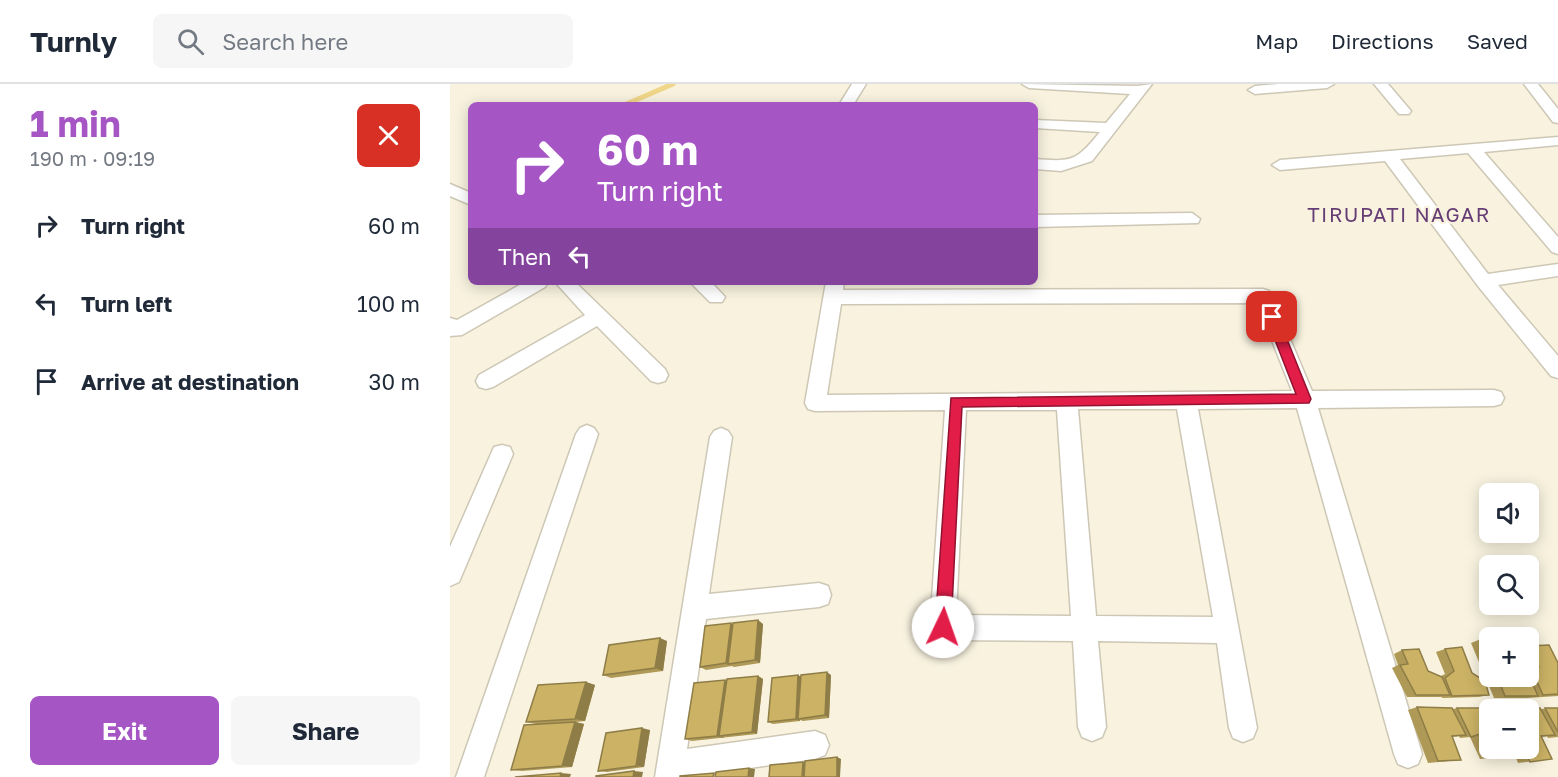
<!DOCTYPE html>
<meta charset="utf-8">
<style>
:root{--surface:#fff;--page:#f6f6f7;--text:#1f2937;--muted:#747a83;--line:#e0e1e3;--accent:#a655c5}
body{margin:0;font-family:"Golos Text",sans-serif;background:var(--page);color:var(--text);height:100vh;display:flex;flex-direction:column;font-size:22px;white-space:nowrap}
*{box-sizing:border-box;margin:0}
p{font-size:20px;color:var(--muted)}
.icon{flex:none;width:33px;height:33px;fill:none;stroke:currentColor;stroke-width:2;stroke-linecap:round;stroke-linejoin:round}
.map{position:relative;flex:1;overflow:hidden}
.panel{display:flex;flex-direction:column;background:var(--surface);width:450px}
.panel>*{flex:none}
.top-card{position:absolute;left:18px;top:18px;width:570px;height:183px;border-radius:9px;box-shadow:0 3px 15px #0003;background:#a655c5;color:#fff;overflow:hidden}
.controls{position:absolute;left:1029px;top:399px;display:grid;gap:12px}
.controls a{display:grid;place-items:center;width:60px;height:60px;border-radius:9px;background:var(--surface);box-shadow:0 3px 15px #0003;font-size:30px}
.pin{position:absolute;display:grid;place-items:center;width:51px;height:51px;color:#fff;margin:-26px;border-radius:12px;box-shadow:0 3px 9px #0006}
.me{position:absolute;width:66px;margin:-33px;rotate:3deg;stroke-linejoin:round;filter:drop-shadow(0 0 4px #0008)}
.turn{display:flex;align-items:center;gap:21px;height:126px;padding:0 30px;font-size:27px}
.turn .icon{width:78px;height:78px;stroke-width:2.5}
.turn b{display:block;font-size:42px;line-height:51px}
.then{display:flex;align-items:center;height:57px;padding:0 30px;background:#0003;gap:12px;font-size:22px}
.round{display:grid;place-items:center;flex:none;width:63px;height:63px;border-radius:9px;background:var(--page)}
.summary{display:flex;align-items:center;justify-content:space-between;height:102px;padding:0 30px}
h1{font-size:36px;font-weight:700;line-height:45px;color:var(--accent)}
.primary-button{display:flex;gap:12px;margin-top:auto;padding:12px 30px}
.primary-button a{flex:1;height:69px;border-radius:9px;background:var(--accent);color:#fff;font-size:24px;font-weight:700;line-height:69px;text-align:center}
.primary-button a+a{background:var(--page);color:var(--text)}
ul{padding:0;list-style:none}
li{display:flex;align-items:center;gap:18px;height:78px;padding:0 30px}
li div{flex:1}
li b{display:block;font-size:22px}
li em{font-style:normal}
header{display:flex;align-items:center;gap:36px;box-sizing:border-box;height:84px;padding:0 30px;background:var(--surface);border-bottom:2px solid var(--line)}
header strong{font-size:28px}
nav{display:flex;gap:33px;margin-inline-start:auto;font-size:21px}
.search{width:420px;height:54px;background:var(--page);display:flex;align-items:center;gap:15px;box-sizing:border-box;padding:0 21px;border-radius:9px;color:var(--muted);font-size:22px}
main{display:flex;flex:1;min-height:0}
.map>svg:first-child{display:block}
</style>
<header>
<strong>Turnly</strong>
<div class="search"><svg class="icon" aria-label="search" viewBox="0 0 24 24"><circle cx="10" cy="10" r="6"/><path d="M15 15l6 6"/></svg>Search here</div>
<nav><a>Map</a><a>Directions</a><a>Saved</a></nav>
</header>
<main>
<section class="panel">
<div class="summary"><div><h1>1 min</h1><p>190 m · 09:19</p></div><a class="round" style="background:#d93025;color:#fff"><svg class="icon" aria-label="close" viewBox="0 0 24 24"><path d="M6 6l12 12M18 6L6 18"/></svg></a></div>
<ul>
<li><svg class="icon" aria-label="right" viewBox="0 0 24 24"><path d="M7 20v-9h11M14 6l5 5-5 5"/></svg><div><b>Turn right</b></div><em>60 m</em></li>
<li><svg class="icon" aria-label="left" viewBox="0 0 24 24"><path d="M17 20v-9H6M10 6l-5 5 5 5"/></svg><div><b>Turn left</b></div><em>100 m</em></li>
<li><svg class="icon" aria-label="arrive" viewBox="0 0 24 24"><path d="M6 21V4h12l-3 4 3 4H6"/></svg><div><b>Arrive at destination</b></div><em>30 m</em></li>
</ul>
<div class="primary-button"><a>Exit</a><a>Share</a></div>
</section>
<div class="map">
<svg width="1108" height="693" viewBox="0 0 1108 693">
<rect width="100%" height="100%" fill="#f8f2df"/>
<g fill="none" stroke-linecap="round" stroke-linejoin="round">
<!-- stream -->
<path stroke="#f0d688" stroke-width="5" d="M174,21L223,0"/>
<!-- street casing -->
<g stroke="#cdc7b5" stroke-width="3">
<path id="street" d="M402,0H416L403,21H389Z
M572,0L687,2L702,0L642,77L611,87L585,85V75C623,78 626,77 650,48L585,44V36L656,39L680,10L579,4Z
M828,0H884L877,4L805,10L798,6L805,2Z
M924,0H938L961,27L959,30H949Z
M1074,0H1088L1108,25V39L1103,38Z
M1108,53V61L1034,68L1108,153V170L1102,168L1018,69L950,75L1038,190L1108,180V192L1048,201L1108,272V294L1101,292L1028,202L935,77L830,86L822,81L830,76Z
M0,100L21,109V121L0,112Z
M742,129L750,135L748,139L585,143V131Z
M75,198H98L95,203L12,251L0,252V234L7,236Z
M105,198H125L215,285L218,291L215,297L208,299L201,297L147,242L43,303L36,305L29,303L26,297L29,291L135,231Z
M240,198H261L275,213L272,218H260Z
M376,198H394L393,206L813,205L819,207L822,212L862,307L1044,306L1051,308L1054,314L1051,320L1044,322L868,324L972,670L968,680L958,684L948,680L944,670L847,324L748,325L807,644L803,654L793,658L783,654L779,644L767,559L648,557L656,643L652,653L642,657L632,653L628,643L623,557L493,556L484,552L480,543L495,326L365,327L358,325L355,319ZM807,219L842,307L377,311L391,220ZM628,325H727L763,533L646,532ZM516,326H607L621,532L506,531Z
M137,341L144,344L148,350L34,693H6L126,350L130,344Z
M271,344L278,347L282,353L259,510L369,499L378,502L381,511L378,520L369,523L256,535L237,665L365,647L375,651L379,661L375,671L365,675L235,693H205L260,353L264,347Z
M52,361L60,363L63,370L9,498L0,502V463L44,363Z"/>
</g>
<!-- street -->
<use href="#street" fill="#fff" fill-rule="evenodd"/>
</g>
<!-- wall -->
<path fill="#af9957" d="M283,540H313L310,579L284,583L282,582L256,586L250,583Z
M1031,555H1040V592H1078V562L1099,561L1108,579V612L1077,614H1044L1021,559Z
M217,557L213,587L161,594L153,591Z
M995,565L1022,589L1039,611L1029,613L992,614V613H957L942,584L948,581L944,570L952,566L978,587L991,592L995,590L986,568Z
M348,591L351,593L381,591L379,634L353,637L350,636V637L323,640L318,638Z
M308,592L313,595L307,650L242,657L235,655L276,597Z
M136,598L145,601L135,637L126,638L134,640L122,683L72,687L61,686L86,640L76,638Z
M967,623L1003,625L1007,624H1041V674L1030,675L1020,653L1010,654L1009,652L1002,653L1011,676L978,679L958,626Z
M1055,623L1091,625L1108,624V653L1098,654L1097,652L1092,653L1102,675L1068,679L1062,664H1078V626L1044,625Z
M200,646L194,683L157,688L148,687Z"/>
<!-- shaded-wall -->
<path fill="#8e7d47" d="M308,536L313,540L310,579L305,576Z
M281,539L286,543L278,580L282,582L276,579Z
M210,554L217,557L213,587L205,584Z
M377,588L381,591L379,634L375,631Z
M348,591L353,594L348,635L350,636V637L346,635Z
M308,592L313,595L307,650L302,648Z
M275,596L281,599L269,652L274,653L273,654L267,652Z
M136,598L145,601L135,637L125,635Z
M125,638L134,640L122,683L112,682Z
M192,644L200,646L194,683L186,682Z
M387,673L391,675L390,693H387Z
M353,678L357,679L356,693H352Z
M299,684L305,685L304,693H298Z
M184,687L193,688L192,693H183Z
M111,689L121,690L120,693H110Z"/>
<!-- building -->
<path fill="#cbb265" stroke="#8e7d47" stroke-width="1.5" d="M308,536L305,576L278,580L283,539Z
M281,539L276,579L250,583L255,542Z
M210,554L205,584L153,591L159,561Z
M1031,555H1040V575Z
M1099,561L1108,579V610L1093,611L1081,584L1089,583L1079,562Z
M1012,563L1022,589L1035,597L1039,611L1002,612L995,594L1004,587L995,565Z
M969,565L978,587L992,593L1000,611H966L950,581L958,580L952,566Z
M377,588L375,631L348,635L351,591Z
M1078,590L1088,612H1055L1047,592H1078Z
M348,591L346,635L318,638L322,594Z
M308,592L302,648L269,652L277,595Z
M275,596L267,652L235,655L244,599Z
M136,598L125,635L76,638L88,601Z
M967,623L1002,624L1016,651L1002,652L1011,676L988,677Z
M1055,623L1090,624L1105,651L1091,652L1102,675L1080,678L1074,664H1078V626H1056Z
M1007,624H1041L1042,626H1040V664H1059L1062,670L1041,674L1030,650L1021,653Z
M1095,624H1108V648Z
M125,638L112,682L61,686L74,641Z
M192,644L186,682L148,687L156,649Z
M387,673V693H354L355,677Z
M353,678L352,693H319L320,681Z
M299,684L298,693H265L266,688Z
M184,687L183,693H146V692Z
M111,689L110,693H65Z
M264,689L263,693H230V692Z"/>
<!-- route -->
<path fill="#e11d48" stroke="#92132f" stroke-width="1.5" d="M822,228L828,233L861,315L859,319L512,323L501,543L499,549L493,552L487,549L485,543L501,314L846,310L816,233Z"/>
<g text-anchor="middle" dominant-baseline="central" stroke-width="4.5" stroke-linejoin="round" paint-order="stroke">
<!-- far-quarter labels -->
<g font-size="20" letter-spacing="1.5" fill="#653d74" stroke="#f8f2df">
<text x="949" y="130">TIRUPATI NAGAR</text>
</g>
</g>
</svg>
<div class="controls">
<a><svg class="icon" aria-label="sound" viewBox="0 0 24 24"><path d="M4 9h4l5-4v14l-5-4H4zM17 9q2 3 0 6"/></svg></a>
<a><svg class="icon" aria-label="search" viewBox="0 0 24 24"><circle cx="10" cy="10" r="6"/><path d="M15 15l6 6"/></svg></a>
<a>+</a>
<a>−</a>
</div>
<div class="pin" style="left:822px;top:233px;background:#d93025"><svg class="icon" aria-label="arrive" viewBox="0 0 24 24"><path d="M6 21V4h12l-3 4 3 4H6"/></svg></div>
<svg class="me" style="left:493px;top:543px" viewBox="-20 -20 40 40"><circle r="19" fill="#fff"/><path d="M0-13L10 11 0 6-10 11z" fill="#e11d48"/></svg>
<div class="top-card">
<div class="turn"><svg class="icon" aria-label="right" viewBox="0 0 24 24"><path d="M7 20v-9h11M14 6l5 5-5 5"/></svg><div><b>60 m</b>Turn right</div></div>
<div class="then">Then<svg class="icon" aria-label="left" viewBox="0 0 24 24"><path d="M17 20v-9H6M10 6l-5 5 5 5"/></svg></div>
</div>
</div>
</main>
